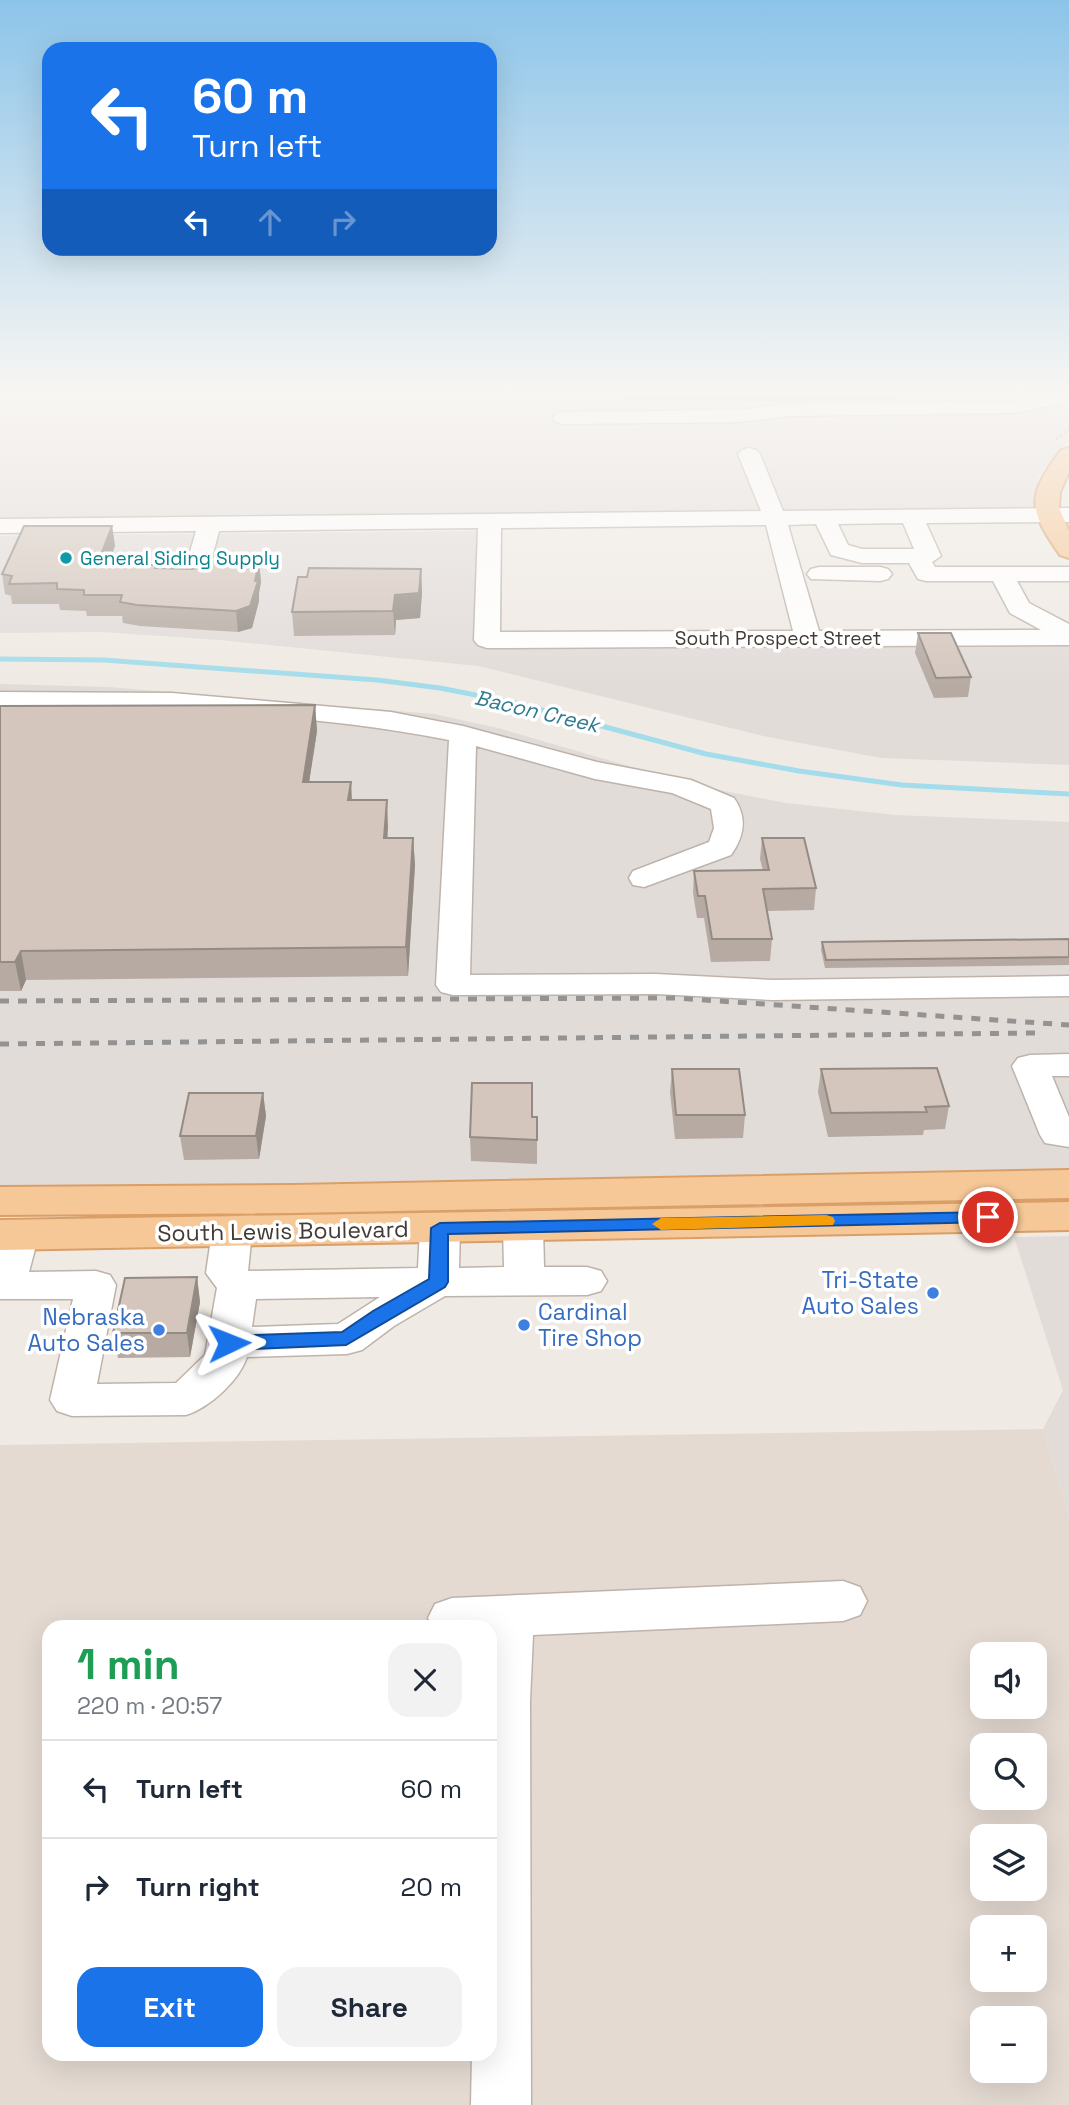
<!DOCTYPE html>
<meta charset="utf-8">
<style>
:root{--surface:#fff;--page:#f2f2f3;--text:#1f2937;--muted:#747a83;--line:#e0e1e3;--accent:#1a73e8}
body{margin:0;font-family:"Space Grotesk",sans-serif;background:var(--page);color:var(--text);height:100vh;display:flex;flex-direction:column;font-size:26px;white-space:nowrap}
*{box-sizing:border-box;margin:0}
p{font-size:23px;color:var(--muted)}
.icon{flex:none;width:38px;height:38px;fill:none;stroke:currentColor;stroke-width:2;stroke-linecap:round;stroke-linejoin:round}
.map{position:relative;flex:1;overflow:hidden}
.drawer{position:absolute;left:42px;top:1620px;width:455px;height:441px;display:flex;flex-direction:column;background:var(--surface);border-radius:21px;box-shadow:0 7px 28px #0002}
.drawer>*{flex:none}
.guide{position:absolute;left:42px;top:42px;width:455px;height:214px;border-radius:21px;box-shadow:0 7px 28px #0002;background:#1a73e8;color:#fff;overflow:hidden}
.controls{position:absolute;left:970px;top:1642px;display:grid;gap:14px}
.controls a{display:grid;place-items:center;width:77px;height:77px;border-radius:14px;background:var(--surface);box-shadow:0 7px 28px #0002;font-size:35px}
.pin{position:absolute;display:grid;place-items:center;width:60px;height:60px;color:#fff;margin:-30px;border:4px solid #fff;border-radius:50%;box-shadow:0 2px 7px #0007}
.me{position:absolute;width:77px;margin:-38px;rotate:88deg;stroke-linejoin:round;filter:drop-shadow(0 0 5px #0008)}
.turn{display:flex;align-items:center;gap:24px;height:147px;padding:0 35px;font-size:32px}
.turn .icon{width:91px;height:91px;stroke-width:2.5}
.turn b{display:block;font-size:49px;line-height:60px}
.lanes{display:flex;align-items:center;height:66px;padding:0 35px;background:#0003;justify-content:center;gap:35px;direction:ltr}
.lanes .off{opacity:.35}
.round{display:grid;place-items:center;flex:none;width:74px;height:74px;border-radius:21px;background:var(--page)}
.head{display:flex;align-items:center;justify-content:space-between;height:119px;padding:0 35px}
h1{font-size:42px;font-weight:600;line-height:52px;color:#1e9e55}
.primary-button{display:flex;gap:14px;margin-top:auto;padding:14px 35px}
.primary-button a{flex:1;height:80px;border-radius:21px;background:var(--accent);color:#fff;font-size:28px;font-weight:600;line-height:80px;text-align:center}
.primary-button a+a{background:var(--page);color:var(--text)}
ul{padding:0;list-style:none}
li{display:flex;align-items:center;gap:21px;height:98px;padding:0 35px;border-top:2px solid var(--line)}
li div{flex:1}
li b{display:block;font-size:26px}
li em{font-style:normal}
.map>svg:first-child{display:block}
</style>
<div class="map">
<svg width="1069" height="2105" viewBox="0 0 1069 2105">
<rect width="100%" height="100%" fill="#f0eae4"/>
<!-- residential -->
<path fill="#e4dad2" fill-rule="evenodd" d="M1043,1429L1069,1517V2105H0V1445ZM49,1628H490V2054H49ZM982,1654H1034V1706H982ZM982,1745H1034V1797H982ZM982,1836H1034V1888H982ZM982,1927H1034V1979H982ZM982,2018H1034V2070H982Z"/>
<!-- industrial -->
<path fill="#e2dcd9" d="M0,394H1069V440L1037,477L1042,514L0,518Z
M476,531L478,645L1069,641V765L881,758L763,736L478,666L220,640L102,632L0,633V536Z
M0,684L109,687L434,714L498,728L698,786L786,803L896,815L1069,822V1169L0,1188Z
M1069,1236V1517L1043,1429L1063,1390L1014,1237Z"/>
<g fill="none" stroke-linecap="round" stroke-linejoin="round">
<!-- stream -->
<path stroke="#a3dcea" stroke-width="5" d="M0,659L104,660L377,680L440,688L516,703L706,754L799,771L902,785L1069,794"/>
<!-- minor casing -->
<g stroke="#beb3aa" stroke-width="3">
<path id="minor" d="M1051,394H1069V402L1014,413L787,416L739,422L563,424L556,422L553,418L556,414L563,412L739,410L787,404L1014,401Z
M749,448L756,450L760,454L783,511L1069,508V522L926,523L941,556L932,562L935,567H1069V581H1017L1029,603L1069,624V645L487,648L478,645L474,640L478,528L219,531L206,580L202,585L194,587L186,585L182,580L196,531L0,533V519L761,511L738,454L742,450ZM903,523L914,549H862L848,545L838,524ZM816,524L831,555L862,563H909L918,579L926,581H993L1010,613L1041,630L819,631L788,525ZM766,525L793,631L500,632L501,528Z
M819,567H880L888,569L892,574L888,579L880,581L811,579L807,574L811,569Z
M0,692L172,693L391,712L463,726L597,762L691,780L734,798C748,818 744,837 731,855L644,887L633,885L629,878L633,871L709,842L714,828L711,809L672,793L595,779L476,746L470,975L656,974L772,980L1069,976V996L772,1000L656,994L453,995L441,992L436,985L449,740C301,711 150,709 0,708Z
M1069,1054V1076H1052L1069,1117V1147L1045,1143L1040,1135L1012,1066L1018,1058L1030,1055Z
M523,1214L537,1218L543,1227L544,1267H587L601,1271L607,1281L601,1291L587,1295L445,1296L394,1326L362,1350L347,1354L247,1357C239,1381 209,1408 186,1415L72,1416L57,1411L50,1400L73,1299H0V1233L5,1225L19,1221L33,1225L39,1234L29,1272L96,1271L110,1275L116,1285L97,1384L176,1383L205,1355L217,1288L206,1273L212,1232L218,1223L232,1219L246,1223L252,1232L248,1271L418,1268L420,1228L426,1219L440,1215L454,1219L460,1228L459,1268L504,1267L503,1227L509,1218ZM380,1297L338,1324L252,1327L256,1299Z
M843,1581L860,1587L867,1601L860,1615L843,1621L533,1635L530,1701L531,2105H471L472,2054H490V1628H433L428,1618L435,1604L452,1598Z"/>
</g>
<!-- major casing -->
<g stroke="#d99f68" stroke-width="4">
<path id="major" d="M1069,448V472L1060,492L1059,508L1069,531V558L1060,555C1028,509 1026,497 1061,450Z
M1069,1170V1198L292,1213L0,1215V1187L292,1185Z
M1069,1202V1230L0,1250V1220Z"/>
</g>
<!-- path -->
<path stroke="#bba899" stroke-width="2.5" stroke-dasharray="2.5 2.5" stroke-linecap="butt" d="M1056,439L1069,429"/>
<!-- minor -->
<use href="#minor" fill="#fff" fill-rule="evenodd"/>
<!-- major -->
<use href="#major" fill="#f6c797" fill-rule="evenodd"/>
<!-- rail -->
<path stroke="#939393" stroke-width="5" stroke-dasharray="9 9" stroke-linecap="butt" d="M0,1001L676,998L1069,1025
M0,1044L1036,1033"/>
</g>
<!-- wall -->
<path fill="#b6aaa3" d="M621,394H900L899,400L649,403L648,400H623Z
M112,526L115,546L107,565H156L157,568L192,569L259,562L261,582L259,593V601L252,628L238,632L140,626L123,623L122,616H87L86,611L60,610L59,604H12L11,596L5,594L2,574Z
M421,569L422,593L420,618L396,620L395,635L294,636L292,612L307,577Z
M918,633L971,677L968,697L934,698L915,653Z
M315,705L317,731L309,782H351L352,800H387V838H413L415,865L408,976L26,980L21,991H0V706Z
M762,838L816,888L814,910L767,911L772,939L770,961L711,962L704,918H697L693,893L694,871H763L760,859Z
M1069,939V965L825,968L821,950L822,942Z
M672,1069L745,1115L743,1138L675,1139L670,1092Z
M821,1069L949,1106L945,1129L924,1130L923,1135L828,1137L818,1092Z
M263,1093L266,1116L259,1159L184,1160L180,1136Z
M532,1117H537V1164L471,1161L470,1137Z
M197,1277L200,1302L190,1357L118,1358L113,1333Z"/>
<!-- shaded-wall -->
<path fill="#948b84" d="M112,526L115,546L100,586L97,565Z
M259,562L261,582L259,593V601L252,628L238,632L236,611L255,581Z
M421,569L422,593L420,618L396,620L395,635L393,611L395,595Z
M315,705L317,731L305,809L303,782Z
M351,782L352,809L348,800Z
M387,800L388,827L386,866L384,838Z
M413,838L415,865L408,976L406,947Z
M21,951L26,980L21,991L15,962Z
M263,1093L266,1116L259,1159L256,1136Z
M197,1277L200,1302L190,1357L187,1333Z"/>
<!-- building -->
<path fill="#d4c6bd" stroke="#948b84" stroke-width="2" d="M24,526H112L97,565H156L155,568L192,569L205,567L207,561L259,562L255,581H258L250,606L236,611L137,605L120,602L122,595H84V590L57,589V583L9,584L12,576L2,574Z
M309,568L421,569L419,593L395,595L393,611L292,612L298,577H307Z
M918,633H951L971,677L936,678Z
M315,705L303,782H351L348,800H387L384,838H413L406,947L21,951L15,962H0V706Z
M762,838H804L816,888L763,889L772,939H712L705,896H698L694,871L769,870Z
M1069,939V957L826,960L822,942Z
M937,1068L949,1106L925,1107L927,1112L831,1113L821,1069Z
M672,1069H739L745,1115H676Z
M472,1083H532V1117H537V1140L470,1137Z
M189,1093H263L256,1136H180Z
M197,1277L187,1333H113L125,1278Z"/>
<!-- sky -->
<linearGradient id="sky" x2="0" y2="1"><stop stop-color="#8cc4e9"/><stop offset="0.57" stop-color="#f8f6f3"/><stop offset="1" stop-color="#f8f6f3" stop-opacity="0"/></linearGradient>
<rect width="1069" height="688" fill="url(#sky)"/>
<!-- route -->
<path fill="#1a73e8" stroke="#114b97" stroke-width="2" d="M988,1212L997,1217L994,1222L448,1234V1282L445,1287L346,1345L229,1350L222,1348L220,1343L222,1338L229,1336L342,1332L373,1311L429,1279L431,1228L440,1223Z"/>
<!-- slow -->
<path fill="#f59e0b" d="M826,1215L833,1217L835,1221L833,1225L661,1230L652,1224L661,1218Z"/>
<!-- markers -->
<circle fill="#0f9aa8" stroke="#fff" stroke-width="2.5" cx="66" cy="558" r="7"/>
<g fill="#3f7fe0" stroke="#fff" stroke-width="2.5">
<circle cx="933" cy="1293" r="7"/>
<circle cx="524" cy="1325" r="7"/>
<circle cx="159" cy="1330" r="7"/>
</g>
<g text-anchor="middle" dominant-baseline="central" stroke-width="7" stroke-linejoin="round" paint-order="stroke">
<!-- far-culture labels -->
<g font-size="19" fill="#0d838f" stroke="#fff" text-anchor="start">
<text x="80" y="558">General Siding Supply</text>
</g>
<!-- far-street labels -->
<g font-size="19" fill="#423a34" stroke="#fff">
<text x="778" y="638">South Prospect Street</text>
</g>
<!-- far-water labels -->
<g font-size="21" font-style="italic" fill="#307a8f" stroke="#fff">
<text transform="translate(537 711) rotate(13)">Bacon Creek</text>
</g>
<!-- street labels -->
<g font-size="23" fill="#423a34" stroke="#fff">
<text transform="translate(283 1231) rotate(-1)">South Lewis Boulevard</text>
</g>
<!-- shop labels -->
<g font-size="23" fill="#366cbe" stroke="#fff" text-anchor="end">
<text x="919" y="1280">Tri-State<tspan x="919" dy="26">Auto Sales</tspan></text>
<text x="538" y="1312" text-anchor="start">Cardinal<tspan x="538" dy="26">Tire Shop</tspan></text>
<text x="145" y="1317">Nebraska<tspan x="145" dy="26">Auto Sales</tspan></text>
</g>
</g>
</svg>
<div class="controls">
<a><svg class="icon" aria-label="sound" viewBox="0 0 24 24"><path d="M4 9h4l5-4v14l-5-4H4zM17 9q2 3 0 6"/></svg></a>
<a><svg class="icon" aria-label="search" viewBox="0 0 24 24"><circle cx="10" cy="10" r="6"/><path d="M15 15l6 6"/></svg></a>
<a><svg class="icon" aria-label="layers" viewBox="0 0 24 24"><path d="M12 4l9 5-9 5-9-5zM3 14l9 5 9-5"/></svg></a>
<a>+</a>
<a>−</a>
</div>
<div class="pin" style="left:988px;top:1217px;background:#d93025"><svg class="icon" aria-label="arrive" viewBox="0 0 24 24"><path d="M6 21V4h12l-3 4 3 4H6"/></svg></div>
<svg class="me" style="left:229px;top:1343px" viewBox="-20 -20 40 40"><path d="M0-17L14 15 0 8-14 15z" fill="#1a73e8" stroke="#fff" stroke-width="4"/></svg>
<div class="guide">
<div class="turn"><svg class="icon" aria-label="left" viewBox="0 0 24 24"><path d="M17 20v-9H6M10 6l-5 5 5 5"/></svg><div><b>60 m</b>Turn left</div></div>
<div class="lanes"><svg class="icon" aria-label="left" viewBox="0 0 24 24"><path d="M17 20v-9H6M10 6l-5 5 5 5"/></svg><svg class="icon off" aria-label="ahead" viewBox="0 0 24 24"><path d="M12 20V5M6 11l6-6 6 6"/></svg><svg class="icon off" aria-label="right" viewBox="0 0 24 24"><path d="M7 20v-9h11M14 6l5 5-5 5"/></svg></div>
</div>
<section class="drawer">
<div class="head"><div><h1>1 min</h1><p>220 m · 20:57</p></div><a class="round"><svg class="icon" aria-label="close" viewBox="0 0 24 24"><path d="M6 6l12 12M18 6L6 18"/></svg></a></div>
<ul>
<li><svg class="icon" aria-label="left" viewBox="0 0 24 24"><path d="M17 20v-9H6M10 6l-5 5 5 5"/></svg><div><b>Turn left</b></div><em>60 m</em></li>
<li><svg class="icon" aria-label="right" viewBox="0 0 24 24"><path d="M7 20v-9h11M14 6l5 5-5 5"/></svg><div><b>Turn right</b></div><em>20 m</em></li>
</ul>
<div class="primary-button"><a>Exit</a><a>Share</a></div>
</section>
</div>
